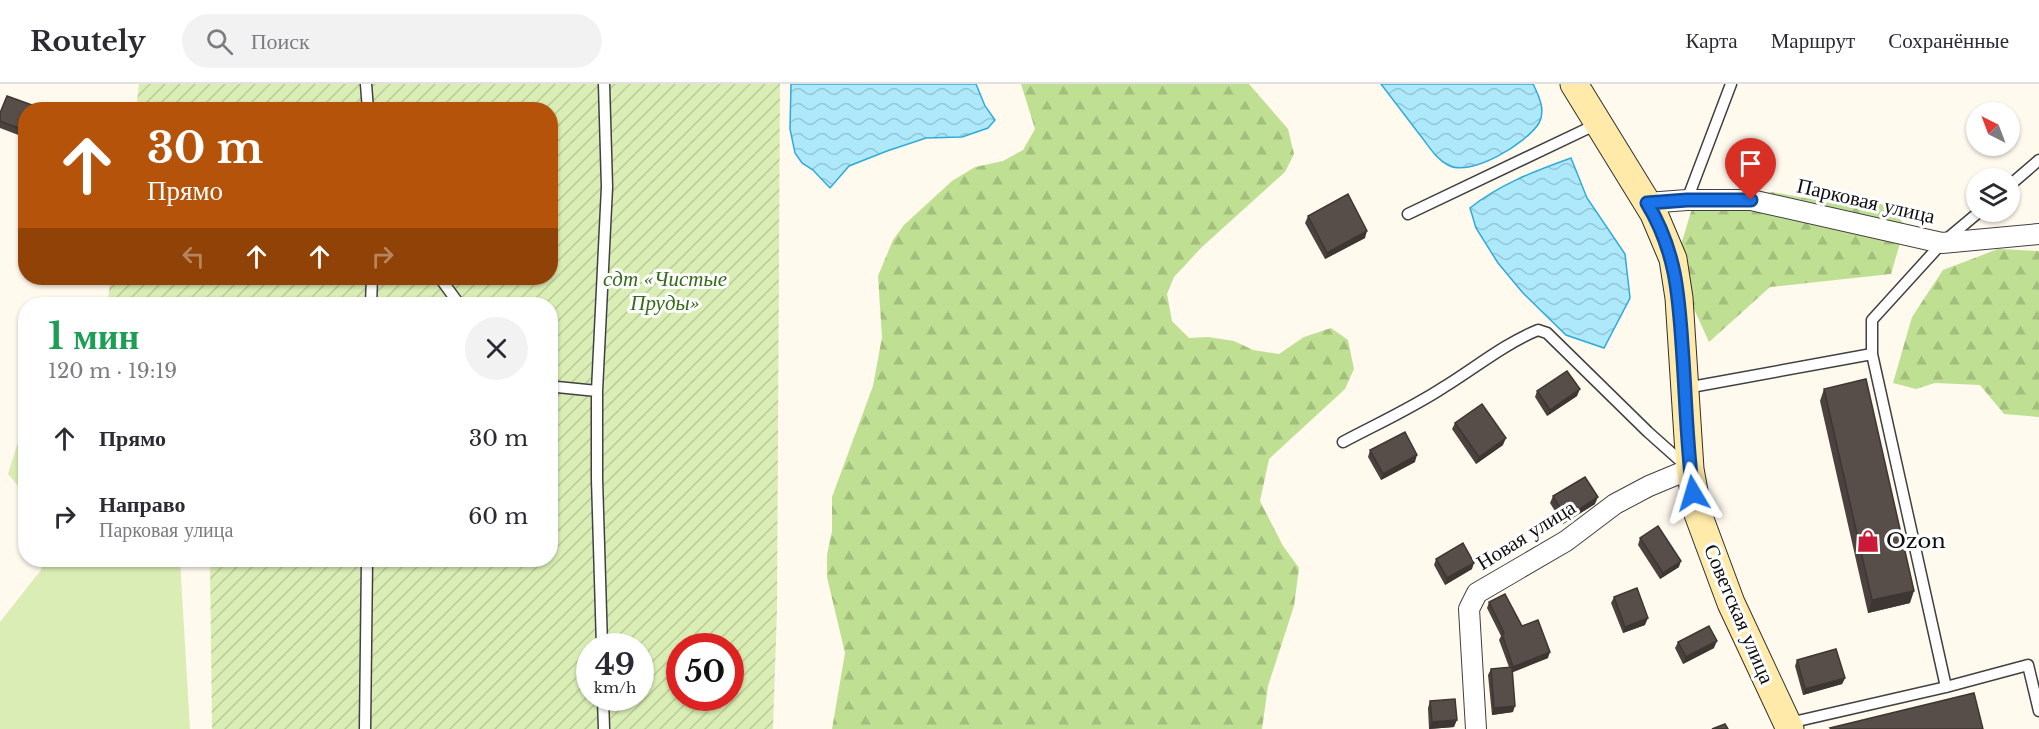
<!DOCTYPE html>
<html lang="ru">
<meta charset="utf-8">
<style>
:root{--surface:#fff;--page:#f2f2f3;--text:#2b2b33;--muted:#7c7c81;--line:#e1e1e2}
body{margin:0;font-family:"Libre Baskerville",serif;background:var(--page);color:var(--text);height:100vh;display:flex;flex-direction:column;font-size:22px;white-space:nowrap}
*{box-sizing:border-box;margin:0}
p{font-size:20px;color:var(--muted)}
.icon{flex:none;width:33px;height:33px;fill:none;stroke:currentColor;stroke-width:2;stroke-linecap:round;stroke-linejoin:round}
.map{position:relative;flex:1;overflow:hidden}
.side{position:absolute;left:18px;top:213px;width:540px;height:270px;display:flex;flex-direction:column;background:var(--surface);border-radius:24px;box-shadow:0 2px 4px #0004}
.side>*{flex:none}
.hud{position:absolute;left:18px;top:18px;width:540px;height:183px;border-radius:24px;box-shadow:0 2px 4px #0004;background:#b45309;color:#fff;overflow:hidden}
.needle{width:39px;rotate:318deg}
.buttons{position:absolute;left:1966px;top:18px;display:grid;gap:12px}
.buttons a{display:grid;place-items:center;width:54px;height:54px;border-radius:50%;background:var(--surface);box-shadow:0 2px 4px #0004;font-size:30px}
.speed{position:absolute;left:576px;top:549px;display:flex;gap:12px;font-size:30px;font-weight:700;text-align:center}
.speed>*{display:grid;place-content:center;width:78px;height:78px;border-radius:50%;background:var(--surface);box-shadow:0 2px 4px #0004;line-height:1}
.speed small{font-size:15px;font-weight:400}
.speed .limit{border:9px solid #d22;background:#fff;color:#111}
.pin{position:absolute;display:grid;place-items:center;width:51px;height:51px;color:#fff;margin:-62px -26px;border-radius:50% 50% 50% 0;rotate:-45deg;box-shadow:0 0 6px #0007}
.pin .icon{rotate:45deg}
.me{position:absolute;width:66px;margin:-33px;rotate:353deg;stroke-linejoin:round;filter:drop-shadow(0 0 4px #0008)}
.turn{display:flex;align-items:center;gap:21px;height:126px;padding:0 30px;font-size:27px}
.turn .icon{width:78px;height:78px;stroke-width:2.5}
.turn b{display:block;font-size:42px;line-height:51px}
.lanes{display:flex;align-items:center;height:57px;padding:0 30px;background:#0003;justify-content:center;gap:30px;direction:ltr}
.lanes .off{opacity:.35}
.round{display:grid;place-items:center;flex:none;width:63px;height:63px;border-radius:32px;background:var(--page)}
.overview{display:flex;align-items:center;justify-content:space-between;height:102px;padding:0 30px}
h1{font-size:36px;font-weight:700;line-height:45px;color:#1e9e55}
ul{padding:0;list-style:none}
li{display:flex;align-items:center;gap:18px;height:78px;padding:0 30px}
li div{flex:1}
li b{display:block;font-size:22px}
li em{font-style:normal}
header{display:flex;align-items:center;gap:36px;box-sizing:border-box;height:84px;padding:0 30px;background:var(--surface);border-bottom:2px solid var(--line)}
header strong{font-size:28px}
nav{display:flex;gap:33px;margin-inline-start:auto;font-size:21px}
.search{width:420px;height:54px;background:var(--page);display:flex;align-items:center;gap:15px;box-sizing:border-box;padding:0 21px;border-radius:33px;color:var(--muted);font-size:22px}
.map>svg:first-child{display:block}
</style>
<header>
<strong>Routely</strong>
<div class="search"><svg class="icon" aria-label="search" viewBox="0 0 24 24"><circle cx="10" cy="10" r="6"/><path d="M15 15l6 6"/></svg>Поиск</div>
<nav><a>Карта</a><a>Маршрут</a><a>Сохранённые</a></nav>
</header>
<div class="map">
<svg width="2039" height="645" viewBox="0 0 2039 645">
<defs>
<pattern id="forest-firs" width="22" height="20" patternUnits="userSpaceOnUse" patternTransform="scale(1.5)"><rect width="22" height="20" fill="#bfdf92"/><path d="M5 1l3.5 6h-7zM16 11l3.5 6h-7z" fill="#a3be7d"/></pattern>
<pattern id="garden-furrows" width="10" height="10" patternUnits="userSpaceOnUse" patternTransform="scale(1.5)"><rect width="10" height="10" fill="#d9edb4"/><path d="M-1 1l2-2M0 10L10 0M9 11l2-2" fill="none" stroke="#b9ca9a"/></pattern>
<pattern id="water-waves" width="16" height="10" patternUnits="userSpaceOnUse" patternTransform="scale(1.5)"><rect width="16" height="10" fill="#aee9fb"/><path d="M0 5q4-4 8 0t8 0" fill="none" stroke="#94c7d6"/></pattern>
</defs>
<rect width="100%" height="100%" fill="#fff9ee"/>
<!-- grass -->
<path fill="#d9edb4" d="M25,336V410L8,390Z
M42,476H180L190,645H0V538L41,486Z"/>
<!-- forest -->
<path fill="url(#forest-firs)" d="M1021,0H1249L1288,45L1294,70L1285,88L1202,163L1174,193L1167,210L1172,237L1189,254L1208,253L1234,257L1253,266L1279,270L1304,253L1331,244L1348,256L1354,285L1345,305L1269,375L1265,394L1260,417L1283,462L1299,484L1294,522L1268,602L1262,645H832L845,569L827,493V471L832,447V413L873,302L882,253L878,192L893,156L904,141L952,97L975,83L1003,77L1023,66L1035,45Z
M1772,108L1837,120H1890L1905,142L1891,190L1770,203L1709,258L1690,216L1681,161L1693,121Z
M1998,165L2039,167V333L2004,330L1980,301L1935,299L1916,305L1893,299L1912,233L1943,186Z"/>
<!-- garden -->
<path fill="url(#garden-furrows)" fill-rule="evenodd" d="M139,0H780L777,524L773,645H212L210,476H550V220H107L111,194H550V26L136,25ZM590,562H640V614H590ZM680,562H730V614H680Z"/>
<!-- water -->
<path fill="url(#water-waves)" stroke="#2fabd9" stroke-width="1.5" d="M791,0H976L985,22L995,36L988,44L962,53L926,54L887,67L849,82L830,104L813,86L802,79L795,69L790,45Z
M1381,0H1533C1539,12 1546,27 1539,39C1527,59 1470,94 1448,81C1436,75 1428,61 1420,51C1407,34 1394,17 1381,0Z
M1571,74L1587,114L1625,170L1630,214L1604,264L1566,251L1523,209L1498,179L1476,144L1470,124C1500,100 1535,87 1571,74Z"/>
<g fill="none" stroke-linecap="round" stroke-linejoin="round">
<!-- lane casing -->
<g stroke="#414141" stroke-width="13">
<path id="lane" d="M366,0L368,26
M2010,101L2039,76
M1687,116L1731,0
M1408,130L1597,40
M440,194L459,220
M371,220L372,194
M550,300L557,303L597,307
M1686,304L1872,270
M1343,358C1377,340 1412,324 1444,303C1475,284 1504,260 1538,246L1547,249L1648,348L1685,381
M602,562L597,395V307L607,103L604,0
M1946,603L1872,270V236L1942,159L1979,128
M603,614L604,645
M1789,639L1946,603L2028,581L2039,627
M365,645L367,476"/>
</g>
<!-- street casing -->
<g stroke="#414141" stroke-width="22">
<path id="street" d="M1647,119L1687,116H1751L1942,159L2039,150
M1476,645L1469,525L1477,509L1566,457L1615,420L1649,402L1690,385"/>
</g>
<!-- secondary casing -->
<g stroke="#303030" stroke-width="29">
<path id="secondary" d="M1574,0L1654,130L1673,175L1679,214L1690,385L1698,430L1731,519L1790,645"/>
</g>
<!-- lane -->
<use href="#lane" stroke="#fff" stroke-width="10"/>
<!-- street -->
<use href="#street" stroke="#fff" stroke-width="20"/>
<!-- secondary -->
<use href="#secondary" stroke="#ffeaa9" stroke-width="27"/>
</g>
<!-- wall -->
<path fill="#4b423f" d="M0,29L26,39L21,52L0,44Z
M1308,132L1365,154L1325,175L1305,139Z
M1824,305L1910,519L1868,529L1820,317Z
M1537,307L1577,312L1547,332L1535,313Z
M1455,339L1503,361L1476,380L1452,345Z
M1370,366L1415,378L1381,396L1368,373Z
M1553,412L1595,420L1563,440L1550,419Z
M1640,454L1679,483L1660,495L1638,461Z
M1436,475L1472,485L1445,501L1434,481Z
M1614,513L1645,541L1623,549L1611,519Z
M1489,518L1522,542L1548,574L1512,588L1513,628L1492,631L1488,591L1491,585L1509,583L1499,556L1501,552L1487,524Z
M1678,558L1714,564L1683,580L1675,564Z
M1797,576L1845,594L1842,600L1803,611L1795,582Z
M1430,617L1454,643L1429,645L1428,624Z"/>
<!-- shaded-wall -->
<path fill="#3d3633" d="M1367,147L1365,154L1325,175L1327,169Z
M1580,305L1577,312L1547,332L1550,326Z
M1506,354L1503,361L1476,380L1479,373Z
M1417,371L1415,378L1381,396L1383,390Z
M1598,413L1595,420L1563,440L1566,434Z
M1681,477L1679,483L1660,495L1663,489Z
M1474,479L1472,485L1445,501L1447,494Z
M1914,507L1910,519L1868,529L1872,516Z
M1648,534L1645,541L1623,549L1625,543Z
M1717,557L1714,564L1683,580L1686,573Z
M1550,568L1548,574L1511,589L1513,583Z
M1845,594L1842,600L1803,611L1805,605Z
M1515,622L1513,628L1492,631L1494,624Z
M1457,636L1454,643L1429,645L1432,638Z"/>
<!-- building -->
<path fill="#574d49" stroke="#3d3633" stroke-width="1.5" d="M7,12L32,21L31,26H26V39L23,46L0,37V29Z
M1348,110L1367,147L1327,169L1308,132Z
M1567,287L1580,305L1550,326L1537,307Z
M1866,295L1914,507L1872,516L1824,305Z
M1482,320L1506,354L1479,373L1455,339Z
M1405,348L1417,371L1383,390L1370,366Z
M1585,393L1598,413L1566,434L1553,412Z
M1658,442L1681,477L1663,489L1640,454Z
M1463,459L1474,479L1447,494L1436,475Z
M1637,504L1648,534L1625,543L1614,513Z
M1505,510L1522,542L1538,536L1550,568L1513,583L1502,550L1504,549L1489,518Z
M1709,542L1717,557L1686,573L1678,558Z
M1836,565L1845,594L1805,605L1797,576Z
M1512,583L1515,622L1494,624L1491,585Z
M1974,609L1983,645H1831L1830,644Z
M1455,615L1457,636L1432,638L1430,617Z
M1725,640L1728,645H1712Z"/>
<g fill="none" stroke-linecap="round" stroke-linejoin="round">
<!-- route casing -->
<g stroke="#114b97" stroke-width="15">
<path id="route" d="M1693,409C1687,364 1686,319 1683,275C1679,217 1678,170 1647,119L1687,116H1751"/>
</g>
<!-- route -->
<use href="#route" stroke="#1a73e8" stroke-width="10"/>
</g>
<!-- icons -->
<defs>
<g id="shop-bare" transform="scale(1.8)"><path d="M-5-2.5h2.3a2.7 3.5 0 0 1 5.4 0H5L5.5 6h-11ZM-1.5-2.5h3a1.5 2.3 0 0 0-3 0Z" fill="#ca1939" stroke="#fff" stroke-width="2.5" paint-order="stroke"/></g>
</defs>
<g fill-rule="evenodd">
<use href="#shop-bare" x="1868" y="457"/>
</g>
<g text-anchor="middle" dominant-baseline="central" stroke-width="6" stroke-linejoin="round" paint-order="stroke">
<!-- street labels -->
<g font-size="21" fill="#0e0e0e" stroke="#fff">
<text transform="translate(1866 117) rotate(13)">Парковая улица</text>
<text transform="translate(1526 451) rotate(-32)">Новая улица</text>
<text transform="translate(1739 530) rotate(67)">Советская улица</text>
</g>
<!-- park labels -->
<g font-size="21" font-style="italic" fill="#346b18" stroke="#fff">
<text x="665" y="195">сдт «Чистые<tspan x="665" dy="24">Пруды»</tspan></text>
</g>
<!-- poi labels -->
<g font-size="21" fill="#0e0e0e" stroke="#fff" text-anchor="start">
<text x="1886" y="457">Ozon</text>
</g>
</g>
</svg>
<div class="buttons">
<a><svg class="needle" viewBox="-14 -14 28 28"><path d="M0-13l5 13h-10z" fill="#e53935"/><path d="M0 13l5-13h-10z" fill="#7c7c81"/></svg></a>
<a><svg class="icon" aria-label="layers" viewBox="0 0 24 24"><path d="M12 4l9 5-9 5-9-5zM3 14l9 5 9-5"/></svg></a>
</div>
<div class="speed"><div>49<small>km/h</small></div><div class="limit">50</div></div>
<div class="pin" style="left:1751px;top:116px;background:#d93025"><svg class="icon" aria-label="arrive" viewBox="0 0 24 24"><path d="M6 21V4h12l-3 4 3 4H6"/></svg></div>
<svg class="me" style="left:1693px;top:409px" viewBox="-20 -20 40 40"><path d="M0-17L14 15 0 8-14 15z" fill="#1a73e8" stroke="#fff" stroke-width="4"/></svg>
<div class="hud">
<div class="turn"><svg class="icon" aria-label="ahead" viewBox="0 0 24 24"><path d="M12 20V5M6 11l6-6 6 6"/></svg><div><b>30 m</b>Прямо</div></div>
<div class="lanes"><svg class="icon off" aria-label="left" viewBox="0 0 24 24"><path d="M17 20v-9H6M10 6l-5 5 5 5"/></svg><svg class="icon" aria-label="ahead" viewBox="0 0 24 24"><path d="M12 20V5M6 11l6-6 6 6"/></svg><svg class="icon" aria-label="ahead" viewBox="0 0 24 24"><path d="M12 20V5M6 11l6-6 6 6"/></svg><svg class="icon off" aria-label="right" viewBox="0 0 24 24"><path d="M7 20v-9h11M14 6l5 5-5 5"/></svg></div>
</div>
<section class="side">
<div class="overview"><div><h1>1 мин</h1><p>120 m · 19:19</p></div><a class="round"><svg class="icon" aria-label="close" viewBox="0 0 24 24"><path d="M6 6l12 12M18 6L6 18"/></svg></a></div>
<ul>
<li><svg class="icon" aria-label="ahead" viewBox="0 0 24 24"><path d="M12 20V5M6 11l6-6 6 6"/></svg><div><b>Прямо</b></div><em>30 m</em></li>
<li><svg class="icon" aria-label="right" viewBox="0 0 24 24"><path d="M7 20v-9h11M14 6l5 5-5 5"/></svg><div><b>Направо</b><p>Парковая улица</p></div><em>60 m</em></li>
</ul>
</section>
</div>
